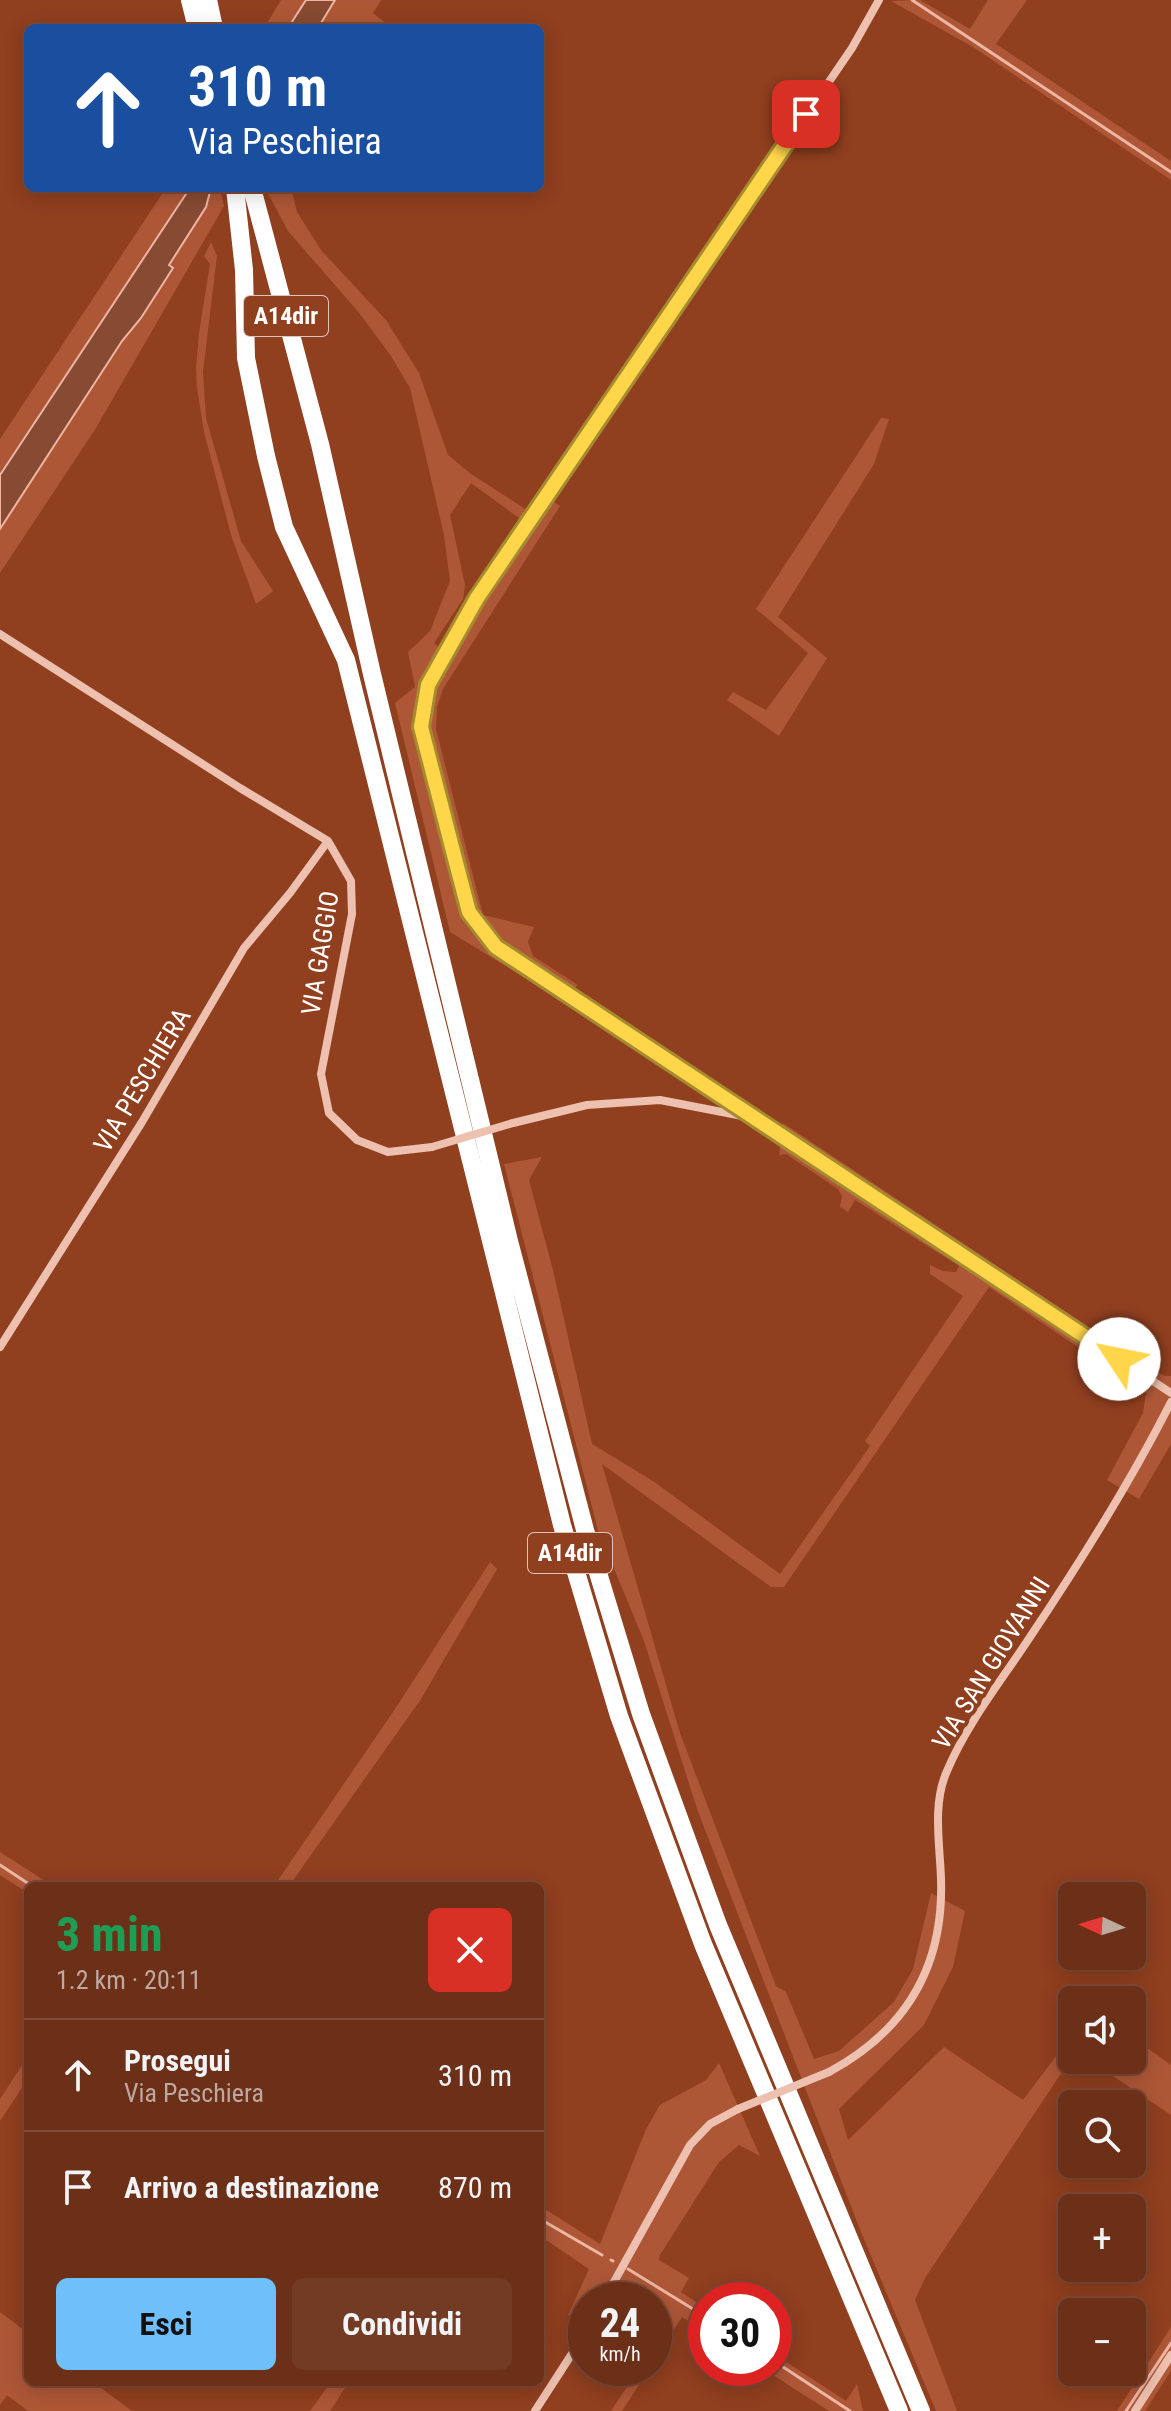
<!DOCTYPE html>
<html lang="it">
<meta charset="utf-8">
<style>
:root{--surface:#6c2f17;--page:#743b24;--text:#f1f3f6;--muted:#bea9a1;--line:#7f4a36;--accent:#6fbffb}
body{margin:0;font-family:"Roboto Condensed",sans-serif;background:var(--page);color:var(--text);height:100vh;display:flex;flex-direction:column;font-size:30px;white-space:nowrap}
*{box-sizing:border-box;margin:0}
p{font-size:26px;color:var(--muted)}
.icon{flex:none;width:44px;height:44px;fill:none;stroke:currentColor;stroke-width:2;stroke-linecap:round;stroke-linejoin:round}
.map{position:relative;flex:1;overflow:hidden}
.details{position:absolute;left:24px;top:1882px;width:520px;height:504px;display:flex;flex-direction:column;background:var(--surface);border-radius:12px;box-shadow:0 4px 20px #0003,0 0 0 2px var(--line)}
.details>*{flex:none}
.hud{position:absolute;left:24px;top:24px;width:520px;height:168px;border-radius:12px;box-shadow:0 4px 20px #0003,0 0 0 2px var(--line);background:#1a4fa0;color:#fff;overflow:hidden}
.needle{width:52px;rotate:274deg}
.buttons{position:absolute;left:1058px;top:1882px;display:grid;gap:16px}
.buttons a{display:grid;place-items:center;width:88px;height:88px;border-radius:12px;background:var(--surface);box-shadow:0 4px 20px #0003,0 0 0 2px var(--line);font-size:40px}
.speed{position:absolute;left:568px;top:2282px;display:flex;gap:16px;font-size:40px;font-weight:700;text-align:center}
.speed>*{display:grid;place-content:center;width:104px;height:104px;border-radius:50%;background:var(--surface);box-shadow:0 4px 20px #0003,0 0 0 2px var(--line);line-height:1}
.speed small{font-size:20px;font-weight:400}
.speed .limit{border:12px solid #d22;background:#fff;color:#111}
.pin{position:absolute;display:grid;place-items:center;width:68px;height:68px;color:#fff;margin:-34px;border-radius:16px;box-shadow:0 4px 12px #0006}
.me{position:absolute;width:88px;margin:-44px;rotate:304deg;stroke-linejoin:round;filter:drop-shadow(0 0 6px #0008)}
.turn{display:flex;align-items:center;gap:28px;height:168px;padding:0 32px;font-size:36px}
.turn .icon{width:104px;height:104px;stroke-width:2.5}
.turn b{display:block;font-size:56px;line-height:68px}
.round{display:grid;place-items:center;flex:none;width:84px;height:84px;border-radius:12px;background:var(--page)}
.summary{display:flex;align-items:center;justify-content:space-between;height:136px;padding:0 32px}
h1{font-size:48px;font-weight:700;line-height:60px;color:#1e9e55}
.primary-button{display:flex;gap:16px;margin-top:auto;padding:16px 32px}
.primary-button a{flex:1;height:92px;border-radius:12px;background:var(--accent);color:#111;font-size:32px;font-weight:700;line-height:92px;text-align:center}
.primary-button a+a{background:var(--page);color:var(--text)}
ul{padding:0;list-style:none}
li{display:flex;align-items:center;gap:24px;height:112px;padding:0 32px;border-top:2px solid var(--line)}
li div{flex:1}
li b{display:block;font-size:30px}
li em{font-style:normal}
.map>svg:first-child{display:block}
</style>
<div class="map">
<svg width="1171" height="2411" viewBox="0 0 1171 2411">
<rect width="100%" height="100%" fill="#903f1f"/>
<!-- green -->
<path fill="#ae5737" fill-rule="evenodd" d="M281,0H306L288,28H264Z
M335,0H381L373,13L392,28H318Z
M920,0L970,29L988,0H1027L996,44L1171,161V180L973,47L891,1Z
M166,188H220L224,206L96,428L0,573V439Z
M265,188H291L297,212L321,250L386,320L419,373L448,455L471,474L527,510L541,493L560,506L443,689L437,707L436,729L483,915L534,927L528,942L533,956L578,985L561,1000L450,932L395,703L415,687L408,652L430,631L450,581L444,535L410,388L391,356L360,314L288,231ZM471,483L523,521L443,650L434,643L463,599L465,585L450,515Z
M211,242L217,256L203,372L206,418L241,541L273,591L256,604L231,535L204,432L197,388L196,368L199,333L210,264L204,256Z
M881,418L889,419L874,464L778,617L827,658L779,736L727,700L733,692L766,710L808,653L756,609Z
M783,1123L1153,1370L1165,1376H1171V1444L1139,1499L1107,1480L1143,1413L1146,1393L989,1287L784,1587H771L602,1464L680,1733L776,1986L786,1992L814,2059L839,2051L894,2002L913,1969L931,1893L965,1911L953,1967L924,2025L839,2109L848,2140L944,2047L1023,2100L1072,2035V2057L925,2278L915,2300L957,2411H936L861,2232L697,1809L644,1641L598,1530L504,1164L542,1157L529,1180L553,1270L592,1444L653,1481L780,1574L870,1446L865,1441L963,1296L930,1274V1265L943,1271L956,1272L959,1266L855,1200L848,1212L840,1207L842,1196L838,1189L786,1154L779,1155Z
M490,1562L497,1569L421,1699L289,1886H274L395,1709Z
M0,1852L53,1886H28V1893L0,1875Z
M1132,2037L1171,2065V2115L1089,2060H1132Z
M28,2056V2079L0,2121V2099Z
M719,2063L760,2156L739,2145L719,2162L660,2255L659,2260L689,2278L681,2292L706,2309V2332L682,2317L654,2361V2300H586V2325L568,2315L589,2269L540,2236V2206L600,2244L646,2129L660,2105L706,2080Z
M0,2312L28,2333V2382H93L132,2411H28L7,2395L0,2405Z
M1171,2327V2371L1145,2411H1117Z
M774,2354L846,2401L857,2384L863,2411H829L762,2368H774Z
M639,2368H650L622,2411H611Z
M331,2382H349L330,2411H310Z"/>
<!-- water -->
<path fill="#874b34" stroke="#eeb6a3" stroke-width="2" d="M306,0H335L318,28H288Z
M190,188H211L206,207L169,265L173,268L141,318L122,341L0,529V475Z"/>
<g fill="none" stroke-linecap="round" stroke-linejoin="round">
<!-- stream -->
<path stroke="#eeb6a3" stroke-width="3" d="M912,0L1171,172
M0,1865L32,1886
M540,2219L602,2255
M611,2260L613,2261
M628,2269L706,2317
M774,2361L850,2411
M1126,2411L1171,2343"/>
<!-- street -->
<path stroke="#edc0af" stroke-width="8" d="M879,0L852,48L477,598L428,685L421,727L469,912L496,947L1171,1393
M0,634L240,788L328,841L351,881L352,914L321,1074L329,1113L357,1140L388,1152L432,1147
M513,1123L587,1105L660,1100L753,1118
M0,1347L142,1122L244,948L290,893L328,841
M829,2072C905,2031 944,1967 941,1879C940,1845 932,1804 947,1771C967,1723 1002,1680 1030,1637C1081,1561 1130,1483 1171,1402
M604,2300L690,2145L710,2124L738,2109
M535,2411L586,2332
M1135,2411L1171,2355"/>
<!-- highway -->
<path stroke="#fff" stroke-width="18" d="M190,0L197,28
M208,0L214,28
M235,188L244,270L246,358L266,456L284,527L346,660L562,1525L619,1716L703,1944L899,2411
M252,188L320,444L372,674L509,1241L585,1530L641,1714L718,1925L921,2411"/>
<!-- street-bridge -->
<path stroke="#edc0af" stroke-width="8" d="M432,1147L513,1123
M738,2109L829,2072"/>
</g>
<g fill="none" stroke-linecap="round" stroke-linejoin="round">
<!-- route casing -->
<g stroke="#a68a30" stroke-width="20">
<path id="route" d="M806,114L477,598L428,685L421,727L453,851L469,912L496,947L1119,1359"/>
</g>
<!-- route -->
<use href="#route" stroke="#ffd54a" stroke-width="14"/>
</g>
<g text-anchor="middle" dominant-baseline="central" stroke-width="8" stroke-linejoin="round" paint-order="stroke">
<!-- shield labels -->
<g fill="#903f1f" stroke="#dec5bc" stroke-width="2">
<rect x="244" y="296" width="84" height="40" rx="6"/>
<rect x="528" y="1533" width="84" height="40" rx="6"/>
</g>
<g font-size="24" font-weight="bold" fill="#fff">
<text x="286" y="316">A14dir</text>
<text x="570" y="1553">A14dir</text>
</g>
<!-- street labels -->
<g font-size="26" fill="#fff" stroke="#903f1f">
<text transform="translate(320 953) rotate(-81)">VIA GAGGIO</text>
<text transform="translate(142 1080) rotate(-59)">VIA PESCHIERA</text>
<text transform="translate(991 1663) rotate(-58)">VIA SAN GIOVANNI</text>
</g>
</g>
</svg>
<div class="buttons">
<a><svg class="needle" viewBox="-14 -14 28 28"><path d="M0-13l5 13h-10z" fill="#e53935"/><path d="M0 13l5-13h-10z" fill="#bea9a1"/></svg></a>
<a><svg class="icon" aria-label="sound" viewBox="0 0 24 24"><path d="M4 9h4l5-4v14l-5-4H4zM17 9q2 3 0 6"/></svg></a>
<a><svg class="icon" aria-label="search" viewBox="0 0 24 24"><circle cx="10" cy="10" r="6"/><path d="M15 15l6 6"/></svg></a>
<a>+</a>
<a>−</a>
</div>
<div class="speed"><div>24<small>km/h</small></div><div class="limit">30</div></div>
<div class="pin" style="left:806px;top:114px;background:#d93025"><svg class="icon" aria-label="arrive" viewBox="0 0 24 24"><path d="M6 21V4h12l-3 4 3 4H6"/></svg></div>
<svg class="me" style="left:1119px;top:1359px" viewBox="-20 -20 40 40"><circle r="19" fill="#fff"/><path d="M0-13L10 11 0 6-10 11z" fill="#ffd54a"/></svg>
<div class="hud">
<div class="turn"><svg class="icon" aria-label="ahead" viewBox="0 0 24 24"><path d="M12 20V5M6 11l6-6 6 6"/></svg><div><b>310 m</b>Via Peschiera</div></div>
</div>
<section class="details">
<div class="summary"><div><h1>3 min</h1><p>1.2 km · 20:11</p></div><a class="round" style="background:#d93025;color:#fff"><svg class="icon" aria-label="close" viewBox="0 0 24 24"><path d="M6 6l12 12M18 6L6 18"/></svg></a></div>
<ul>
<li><svg class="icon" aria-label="ahead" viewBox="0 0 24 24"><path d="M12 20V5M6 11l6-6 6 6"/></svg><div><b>Prosegui</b><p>Via Peschiera</p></div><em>310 m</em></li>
<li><svg class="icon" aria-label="arrive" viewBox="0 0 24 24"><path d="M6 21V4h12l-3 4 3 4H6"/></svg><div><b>Arrivo a destinazione</b></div><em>870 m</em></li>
</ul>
<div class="primary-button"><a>Esci</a><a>Condividi</a></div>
</section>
</div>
